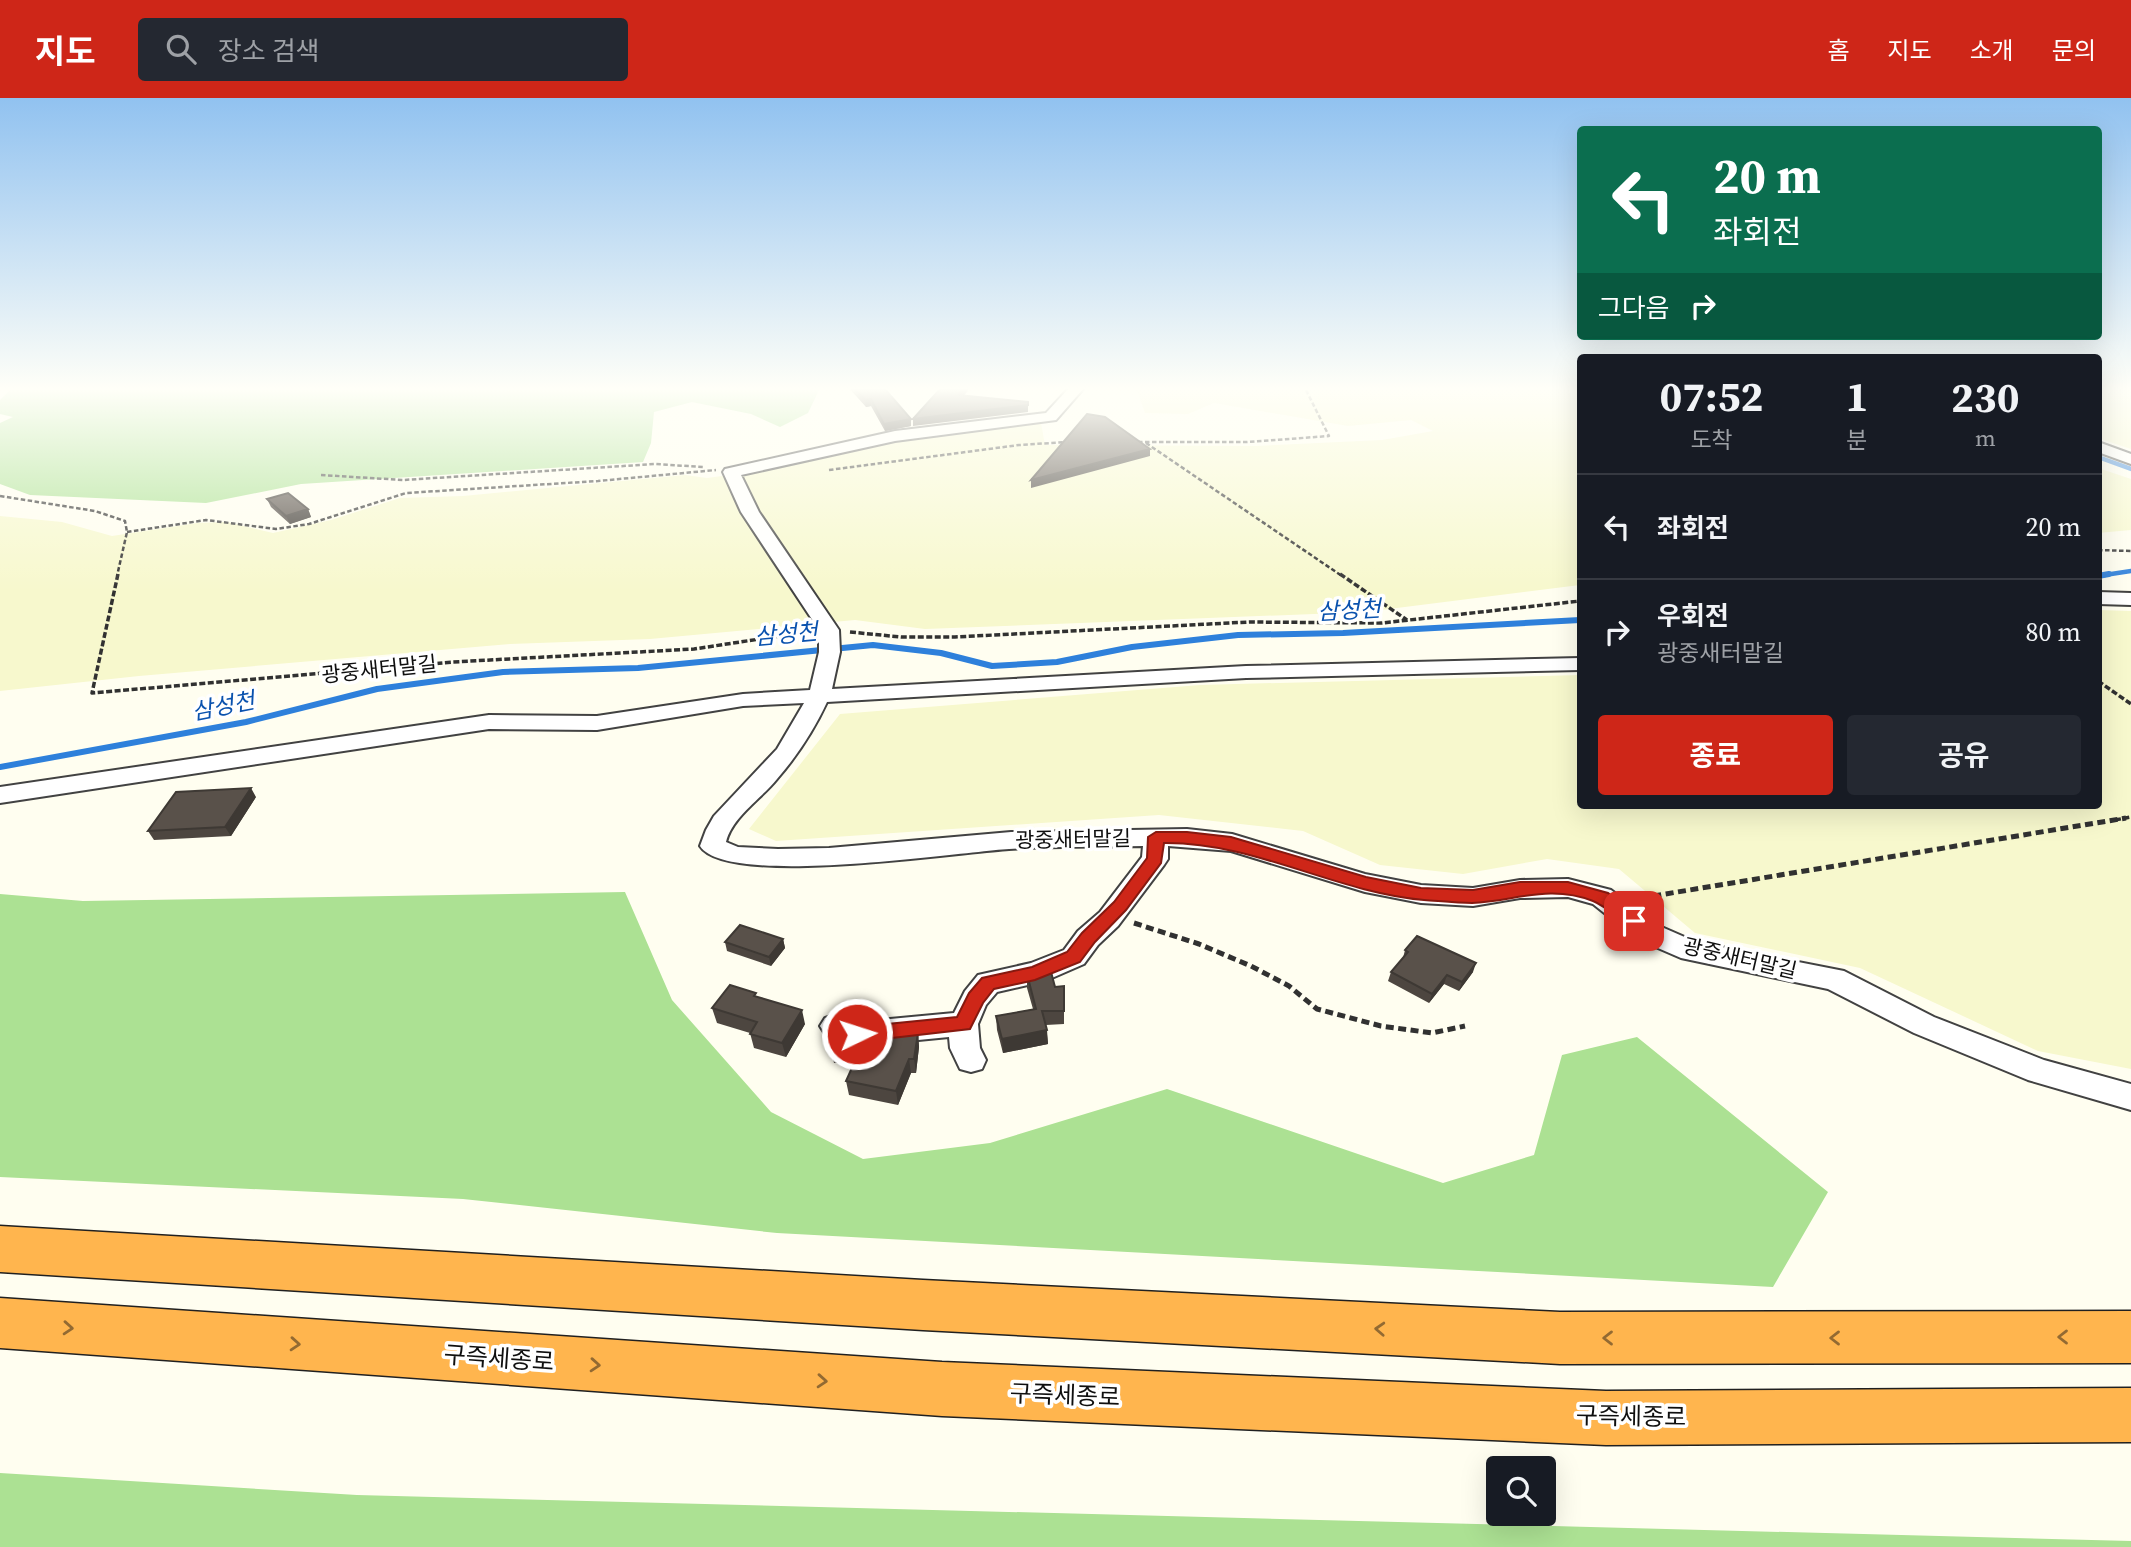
<!DOCTYPE html>
<html lang="ko">
<meta charset="utf-8">
<style>
:root{--surface:#171b24;--page:#242831;--text:#f1f3f6;--muted:#9ea1a6;--line:#363941;--accent:#ce2618}
body{margin:0;font-family:"Source Serif 4","Noto Sans KR",serif;background:var(--page);color:var(--text);height:100vh;display:flex;flex-direction:column;font-size:26px;white-space:nowrap}
*{box-sizing:border-box;margin:0}
p{font-size:23px;color:var(--muted)}
.icon{flex:none;width:38px;height:38px;fill:none;stroke:currentColor;stroke-width:2;stroke-linecap:round;stroke-linejoin:round}
.map{position:relative;flex:1;overflow:hidden}
.drawer{position:absolute;left:1577px;top:256px;width:525px;height:455px;display:flex;flex-direction:column;background:var(--surface);border-radius:7px;box-shadow:0 7px 28px #0002}
.drawer>*{flex:none}
.guide{position:absolute;left:1577px;top:28px;width:525px;height:214px;border-radius:7px;box-shadow:0 7px 28px #0002;background:#0b6e4f;color:#fff;overflow:hidden}
.buttons{position:absolute;left:1486px;top:1358px;display:grid;gap:14px}
.buttons a{display:grid;place-items:center;width:70px;height:70px;border-radius:7px;background:var(--surface);box-shadow:0 7px 28px #0002;font-size:35px}
.pin{position:absolute;display:grid;place-items:center;width:60px;height:60px;color:#fff;margin:-30px;border-radius:14px;box-shadow:0 4px 10px #0006}
.me{position:absolute;width:77px;margin:-38px;rotate:86deg;stroke-linejoin:round;filter:drop-shadow(0 0 5px #0008)}
.turn{display:flex;align-items:center;gap:24px;height:147px;padding:0 21px;font-size:32px}
.turn .icon{width:91px;height:91px;stroke-width:2.5}
.turn b{display:block;font-size:49px;line-height:60px}
.then{display:flex;align-items:center;height:66px;padding:0 21px;background:#0003;gap:14px;font-size:26px}
.eta{display:flex;justify-content:space-evenly;align-items:center;height:119px;text-align:center}
.eta b{font-size:42px;font-weight:700;line-height:49px}
.action{display:flex;gap:14px;margin-top:auto;padding:14px 21px}
.action a{flex:1;height:80px;border-radius:7px;background:var(--accent);color:#fff;font-size:28px;font-weight:700;line-height:80px;text-align:center}
.action a+a{background:var(--page);color:var(--text)}
ul{padding:0;list-style:none}
li{display:flex;align-items:center;gap:21px;height:105px;padding:0 21px;border-top:2px solid var(--line)}
li div{flex:1}
li b{display:block;font-size:26px}
li em{font-style:normal}
header{display:flex;align-items:center;gap:42px;box-sizing:border-box;height:98px;padding:0 35px;background:var(--accent);color:#fff}
header strong{font-size:33px}
nav{display:flex;gap:38px;margin-inline-start:auto;font-size:24px}
.search{width:490px;height:63px;background:var(--page);display:flex;align-items:center;gap:18px;box-sizing:border-box;padding:0 24px;border-radius:7px;color:var(--muted);font-size:26px}
.map>svg:first-child{display:block}
</style>
<header>
<strong>지도</strong>
<div class="search"><svg class="icon" aria-label="search" viewBox="0 0 24 24"><circle cx="10" cy="10" r="6"/><path d="M15 15l6 6"/></svg>장소 검색</div>
<nav><a>홈</a><a>지도</a><a>소개</a><a>문의</a></nav>
</header>
<div class="map">
<svg width="2131" height="1449" viewBox="0 0 2131 1449">
<rect width="100%" height="100%" fill="#fffef0"/>
<!-- farmland -->
<path fill="#f7f8cd" d="M1136,290H1580V487L1365,514L925,531L855,522L650,541L510,546L139,578L0,593V418L62,424L112,438L197,425L227,424L273,435L331,422L400,400L463,398L685,377L707,380L752,374L893,341L1041,325L1045,347L1256,348L1382,342L1433,333L1411,322L1348,328L1214,305L1188,316L1145,315Z
M2098,290H2131V351L2098,340Z
M2098,370L2131,381V432L2098,435Z
M2098,512L2131,513V971L2038,953L1860,870L1695,835L1619,771L1547,761L1463,776L1380,767L1303,733L1159,717L776,743L749,731L840,616L1200,587L1580,577V707H2098Z"/>
<!-- forest -->
<path fill="#ace193" d="M12,290H820L808,315L780,329L751,316L692,304L654,314L651,345L643,364L301,386L206,405L30,397L0,386V325L13,319L0,316V302Z
M625,794L672,902L771,1014L863,1061L990,1045L1167,991L1443,1085L1534,1057L1562,957L1637,939L1828,1094L1773,1189L777,1135L463,1101L0,1079V796L83,803Z
M0,1375L357,1397L2131,1443V1449H0Z"/>
<g fill="none" stroke-linecap="round" stroke-linejoin="round">
<!-- stream-far1 -->
<path stroke="#2e80db" stroke-width="4.5" d="M2098,359L2131,371
M2098,478L2131,473"/>
<!-- stream -->
<path stroke="#2e80db" stroke-width="6" d="M2098,478L2109,476
M0,669L246,624L377,591L503,574L638,570L873,547L941,555L992,568L1057,564L1132,549L1238,537L1343,535L1580,522"/>
<!-- minor casing -->
<g stroke="#424242" stroke-width="4">
<path id="minor" d="M1069,290H1084L1056,322L895,343L741,377L759,414L839,532L840,554L832,591L1246,568L1580,560V572L1246,580L827,604C814,632 797,658 777,681C761,701 732,719 726,744L738,749L778,751L829,750L1011,734L1187,731L1232,736L1365,776L1421,787L1473,790L1520,782L1568,781L1611,792L1657,827L1696,844L1844,873L1934,919L2044,962L2131,986V1012L2028,982L1914,935L1828,891L1681,860L1637,841L1593,806L1568,799L1520,800L1473,808L1421,805L1365,794L1231,753L1168,748V761L1164,767L1118,828L1098,847L1084,866L1045,883L997,894L986,907L978,926L980,950L986,962L982,971L971,974L960,971L950,950L949,939L857,948L825,936L820,928L825,920L835,916L858,924L954,915L965,893L978,877L1031,865L1064,852L1078,833L1100,814L1142,759L1143,748C1099,749 1054,748 1009,751C959,754 726,790 700,748L706,732L714,718L777,651L804,605L743,608L597,632L489,631L0,705V689L489,617L597,618L743,596L810,592L819,554V532L741,414L723,374L725,371L895,333L1046,315Z
M2098,344L2131,356V366L2098,354Z
M2098,494L2131,495V507L2098,506Z"/>
</g>
<!-- highway casing -->
<g stroke="#202020" stroke-width="3">
<path id="highway" d="M0,1128L923,1182L1560,1214L2131,1213V1265L1560,1266L923,1232L0,1174Z
M0,1200L942,1264L1606,1293L2131,1290V1344L1606,1347L942,1318L0,1250Z"/>
</g>
<!-- path-far2 -->
<path stroke="#313131" stroke-width="2.5" stroke-dasharray="4.5 2.5" stroke-linecap="butt" d="M1138,344H1247L1329,338L1305,290
M1146,345L1342,478
M829,372L1019,347L1067,344
M321,377L403,382L655,366L703,369
M0,398L95,413L125,423L127,434L117,478
M127,434L206,422L276,431L309,426L406,395L598,383L716,372
M2098,452L2131,453"/>
<!-- path-far1 -->
<path stroke="#313131" stroke-width="3.5" stroke-dasharray="6 2.5" stroke-linecap="butt" d="M118,476L92,595L453,564L694,551L806,534
M1340,476L1407,522
M850,534L901,539H955L1249,524L1382,525L1580,503
M2098,583L2131,606
M2115,722L2131,719"/>
<!-- path -->
<path stroke="#313131" stroke-width="5" stroke-dasharray="8 4.5" stroke-linecap="butt" d="M1641,800L2126,720
M1134,825L1199,846L1251,868L1289,888L1317,911L1381,928L1432,935L1465,928"/>
<!-- minor -->
<use href="#minor" fill="#fff" fill-rule="evenodd"/>
<!-- highway -->
<use href="#highway" fill="#ffb54e" fill-rule="evenodd"/>
</g>
<!-- wall -->
<path fill="#4d4640" d="M849,290H884L911,321V328L885,333L871,308L866,309Z
M267,401L308,411L311,419L290,426L271,409Z
M256,699L231,738L154,742L148,733Z
M783,841L785,850L771,868L727,853L725,844Z
M1405,852L1473,874L1459,893L1444,886L1429,905L1388,883L1391,874L1403,860Z
M1027,876L1055,889L1064,888V926L1046,927L1048,946L1003,955L997,932L996,918L1033,911L1027,890Z
M757,899L805,926L786,959L754,950L750,935L717,925L712,910Z
M918,935L919,949L916,975H911L898,1007L849,997L846,983L854,965H834L831,951L855,937Z"/>
<!-- shaded-wall -->
<path fill="#3e3934" d="M964,290H970L959,304L958,297Z
M871,301V308L866,309L865,302Z
M1028,307V314L913,328V321Z
M911,321V328L885,333L884,326Z
M1150,351V358L1031,390V382Z
M308,411L311,419L290,426L286,418Z
M251,690L256,699L231,738L225,729Z
M783,841L785,850L771,868L769,859Z
M1476,865L1473,874L1459,893L1462,884Z
M1447,877L1444,886L1429,905L1432,896Z
M802,912L805,926L786,959L782,945Z
M1047,932L1048,946L1003,955L1002,941Z
M918,935L919,949L916,975L914,961Z
M909,961L911,975L898,1007L896,993Z"/>
<!-- building -->
<path fill="#59514a" stroke="#3e3934" stroke-width="2" d="M854,290H884L911,321L884,326L871,301L865,302Z
M941,290H964L958,297L1028,304V307L913,321Z
M1087,316L1105,319L1150,351L1031,382Z
M288,395L308,411L286,418L267,401Z
M251,690L225,729L148,733L176,694Z
M740,827L783,841L769,859L725,844Z
M1417,838L1476,865L1462,884L1447,877L1432,896L1391,874L1408,854L1405,852Z
M1050,870L1055,889L1064,888V913H1042L1047,932L1002,941L996,918L1036,911L1027,876Z
M730,887L756,895L754,898L802,912L782,945L750,936L757,924L712,910Z
M836,933L855,937L918,935L914,961H909L896,993L846,983L860,952L831,951Z"/>
<!-- one-way arrows -->
<defs><path id="oneway-chevron" d="M-2-3.5L2.5 0L-2 3.5" fill="none" stroke-width="1.6" stroke-linecap="round" stroke-linejoin="round" transform="scale(1.75)"/></defs>
<g stroke="#936a32">
<use href="#oneway-chevron" transform="translate(68 1230) rotate(4)"/>
<use href="#oneway-chevron" transform="translate(1380 1231) rotate(-177)"/>
<use href="#oneway-chevron" transform="translate(2063 1239) rotate(180)"/>
<use href="#oneway-chevron" transform="translate(1608 1240) rotate(180)"/>
<use href="#oneway-chevron" transform="translate(1835 1240) rotate(180)"/>
<use href="#oneway-chevron" transform="translate(295 1246) rotate(4)"/>
<use href="#oneway-chevron" transform="translate(595 1267) rotate(4)"/>
<use href="#oneway-chevron" transform="translate(822 1283) rotate(4)"/>
</g>
<!-- sky -->
<linearGradient id="sky" x2="0" y2="1"><stop stop-color="#91c2f0"/><stop offset="0.59" stop-color="#fffff8"/><stop offset="1" stop-color="#fffff8" stop-opacity="0"/></linearGradient>
<rect width="2131" height="493" fill="url(#sky)"/>
<!-- route -->
<path fill="#ce2618" stroke="#861910" stroke-width="2" d="M1156,734H1187L1231,739L1366,779L1421,790L1473,792L1520,784H1568L1608,795L1643,823L1640,827H1628C1617,819 1605,808 1593,803C1549,786 1515,803 1472,805C1456,805 1439,803 1424,802C1334,794 1255,744 1164,745L1161,765L1126,812L1095,844L1080,864L1035,882L994,891L983,905L970,931L857,944L850,942L847,936L850,931L857,929L957,919L969,895L982,880L1032,869L1067,854L1082,835L1114,804L1147,760L1148,739Z"/>
<g text-anchor="middle" dominant-baseline="central" stroke-width="7" stroke-linejoin="round" paint-order="stroke">
<!-- street labels -->
<g font-size="21" fill="#0f0f0f" stroke="#fff">
<text transform="translate(379 571) rotate(-6)">광중새터말길</text>
<text transform="translate(1073 741) rotate(-1)">광중새터말길</text>
<text transform="translate(1740 860) rotate(13)">광중새터말길</text>
</g>
<!-- water labels -->
<g font-size="23" font-style="italic" fill="#0a52ae" stroke="#fff">
<text transform="translate(1349 512) rotate(-3)">삼성천</text>
<text transform="translate(786 536) rotate(-5)">삼성천</text>
<text transform="translate(223 608) rotate(-11)">삼성천</text>
</g>
<!-- near-street labels -->
<g font-size="24" fill="#0f0f0f" stroke="#fff">
<text transform="translate(499 1260) rotate(4)">구즉세종로</text>
<text transform="translate(1065 1297) rotate(2)">구즉세종로</text>
<text transform="translate(1631 1318) rotate(1)">구즉세종로</text>
</g>
</g>
</svg>
<div class="buttons">
<a><svg class="icon" aria-label="search" viewBox="0 0 24 24"><circle cx="10" cy="10" r="6"/><path d="M15 15l6 6"/></svg></a>
</div>
<div class="pin" style="left:1634px;top:823px;background:#d93025"><svg class="icon" aria-label="arrive" viewBox="0 0 24 24"><path d="M6 21V4h12l-3 4 3 4H6"/></svg></div>
<svg class="me" style="left:857px;top:936px" viewBox="-20 -20 40 40"><circle r="17" fill="#ce2618" stroke="#fff" stroke-width="3"/><path d="M0-11L8 9 0 5-8 9z" fill="#fff"/></svg>
<div class="guide">
<div class="turn"><svg class="icon" aria-label="left" viewBox="0 0 24 24"><path d="M17 20v-9H6M10 6l-5 5 5 5"/></svg><div><b>20 m</b>좌회전</div></div>
<div class="then">그다음<svg class="icon" aria-label="right" viewBox="0 0 24 24"><path d="M7 20v-9h11M14 6l5 5-5 5"/></svg></div>
</div>
<section class="drawer">
<div class="eta">
<div><b>07:52</b><p>도착</p></div>
<div><b>1</b><p>분</p></div>
<div><b>230</b><p>m</p></div>
</div>
<ul>
<li><svg class="icon" aria-label="left" viewBox="0 0 24 24"><path d="M17 20v-9H6M10 6l-5 5 5 5"/></svg><div><b>좌회전</b></div><em>20 m</em></li>
<li><svg class="icon" aria-label="right" viewBox="0 0 24 24"><path d="M7 20v-9h11M14 6l5 5-5 5"/></svg><div><b>우회전</b><p>광중새터말길</p></div><em>80 m</em></li>
</ul>
<div class="action"><a>종료</a><a>공유</a></div>
</section>
</div>
